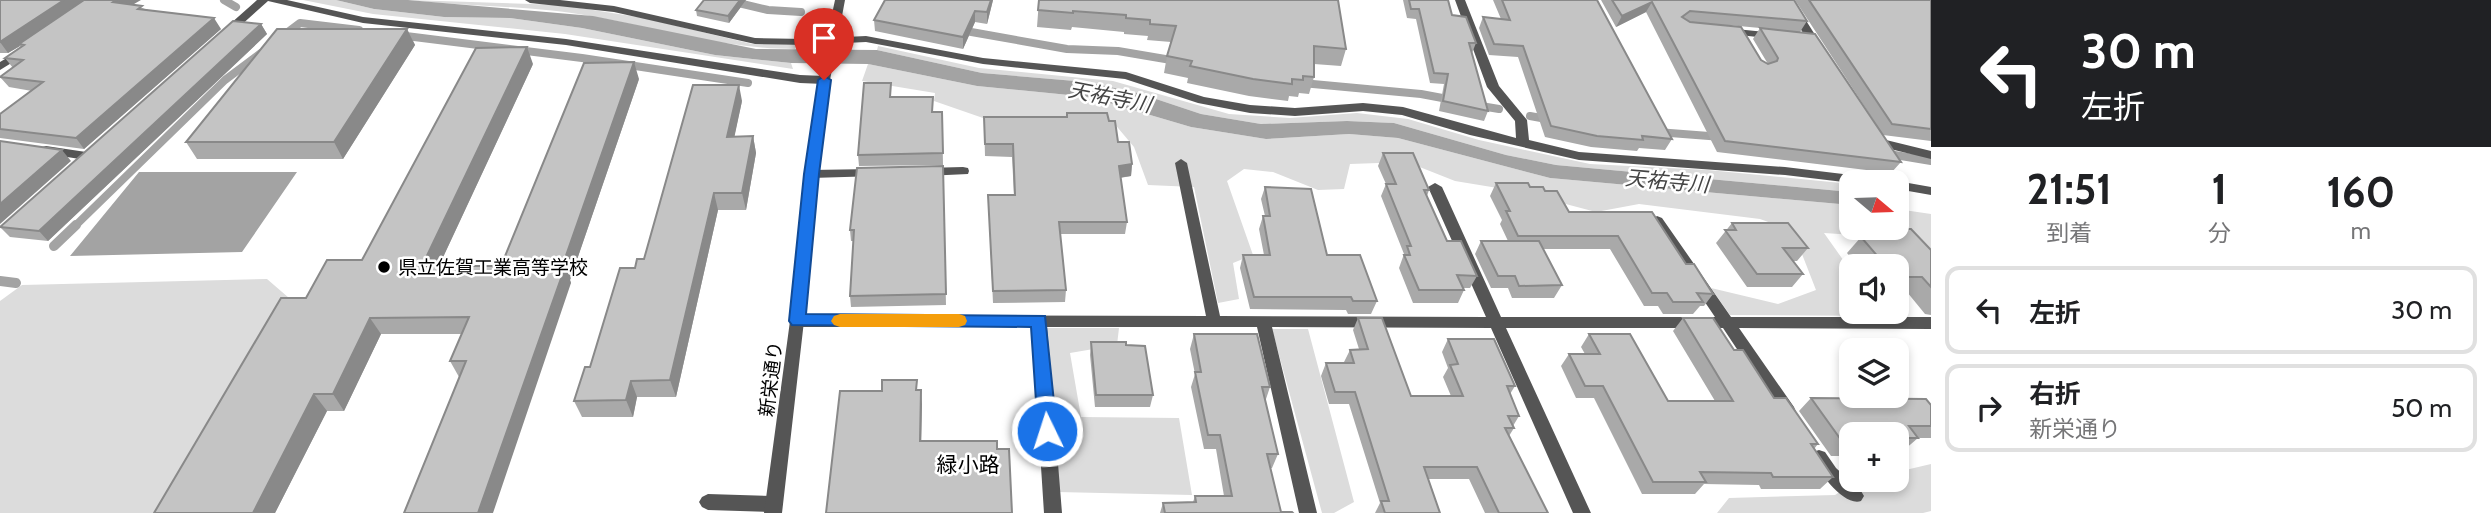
<!DOCTYPE html>
<html lang="ja">
<meta charset="utf-8">
<style>
:root{--surface:#fff;--page:#f2f2f2;--text:#202124;--muted:#757577;--line:#e0e0e0}
body{margin:0;font-family:Cabin,"Noto Sans JP",sans-serif;background:var(--page);color:var(--text);height:100vh;display:flex;flex-direction:column;font-size:26px;white-space:nowrap}
*{box-sizing:border-box;margin:0}
p{font-size:23px;color:var(--muted)}
.icon{flex:none;width:38px;height:38px;fill:none;stroke:currentColor;stroke-width:2;stroke-linecap:round;stroke-linejoin:round}
.map{position:relative;flex:1;overflow:hidden}
.drawer{display:flex;flex-direction:column;background:var(--surface);width:560px}
.drawer>*{flex:none}
.top-card{background:#202124;color:#fff;overflow:hidden}
.needle{width:46px;rotate:109deg}
.fabs{position:absolute;left:1839px;top:170px;display:grid;gap:14px}
.fabs a{display:grid;place-items:center;width:70px;height:70px;border-radius:14px;background:var(--surface);box-shadow:0 4px 10px #0003;font-size:35px}
.pin{position:absolute;display:grid;place-items:center;width:60px;height:60px;color:#fff;margin:-72px -30px;border-radius:50% 50% 50% 0;rotate:-45deg;box-shadow:0 0 7px #0007}
.pin .icon{rotate:45deg}
.me{position:absolute;width:77px;margin:-38px;rotate:356deg;stroke-linejoin:round;filter:drop-shadow(0 0 5px #0008)}
.turn{display:flex;align-items:center;gap:24px;height:147px;padding:0 35px;font-size:32px}
.turn .icon{width:91px;height:91px;stroke-width:2.5}
.turn b{display:block;font-size:49px;line-height:60px}
.eta{display:flex;justify-content:space-evenly;align-items:center;height:119px;text-align:center}
.eta b{font-size:42px;font-weight:700;line-height:49px}
ul{padding:0;list-style:none}
li{display:flex;align-items:center;gap:21px;height:88px;margin:0 14px 10px;padding:0 21px;border:4px solid var(--line);border-radius:14px}
li div{flex:1}
li b{display:block;font-size:26px}
li em{font-style:normal}
main{display:flex;flex:1;min-height:0}
.map>svg:first-child{display:block}
</style>
<main>
<div class="map">
<svg width="1931" height="513" viewBox="0 0 1931 513">
<rect width="100%" height="100%" fill="#fff"/>
<!-- green -->
<path fill="#dcdcdc" d="M303,0H336L374,9L444,17L510,18L582,28L715,55L791,63L793,69L565,34L373,14Z
M408,0L561,5L644,18L752,44L796,45L795,49C727,49 662,29 595,17C534,5 470,7 408,0Z
M878,46L979,68L1113,81L1229,114L1290,118L1357,113L1408,119L1479,140L1590,164L1708,170L1851,184V192L1556,165L1506,155L1394,123L1347,121L1261,124L1201,114L1138,93L1087,82L982,73L877,50Z
M868,64L977,86L1089,97L1191,127L1266,139L1349,134L1398,138L1550,178L1851,205L1852,228H1897V209L1931,214V252L1869,236L1824,233L1851,271L1852,312H1882L1885,316L1730,315L1711,288L1778,304L1816,290L1793,231L1760,219L1639,204L1596,212L1516,191L1455,181L1407,162L1350,164L1344,189L1318,190L1273,172L1244,169L1227,181L1253,255L1233,263L1239,299L1218,303L1194,187L1148,185L1134,147L1113,122L983,118L934,101L935,93L862,81Z
M267,279L296,304L169,513H0V301L22,285Z
M1043,328H1119L1117,345L1070,353L1081,417L1179,418L1192,495L1057,492Z
M1272,329H1308L1354,502L1334,513H1322Z
M1931,464V511L1923,513H1717L1729,498L1835,495L1852,484L1869,480H1897V472Z"/>
<!-- water -->
<path fill="#a3a3a3" d="M336,0H408L593,16L756,49L877,50L982,73L1087,82L1138,93L1201,114L1261,124L1347,121L1394,123L1506,155L1556,165L1851,192V205L1550,178L1398,138L1349,134L1266,139L1191,127L1089,97L977,86L868,64L791,63L715,55L582,28L510,18L444,17L374,9Z
M139,172H297L242,252L70,256Z"/>
<g fill="none" stroke-linecap="round" stroke-linejoin="round">
<!-- stream-far1 -->
<path stroke="#a3a3a3" stroke-width="8" d="M224,0L236,7
M726,0L768,10L801,12
M960,30L1067,49L1118,51L1177,61
M284,35L300,23L359,30
M398,35L582,58L748,83
M1302,83L1421,94L1453,100
M1475,105L1499,109
M1530,116L1552,120
M1657,132L1722,137
M1883,153L1931,161
M74,227L225,80L261,53"/>
<!-- stream -->
<path stroke="#a3a3a3" stroke-width="10" d="M54,246L76,225
M0,281L16,283"/>
<!-- service -->
<path fill="#555" fill-rule="evenodd" d="M708,494L774,496L780,499L783,504L780,509L774,512L708,510L702,507L699,502L702,497Z"/>
<!-- minor -->
<path fill="#555" fill-rule="evenodd" d="M257,0H287L363,17L566,39L800,75L824,76L830,80L824,84L800,83L566,45L363,23L268,1L229,36H221V32Z
M525,0H560L614,6L755,38L805,39L866,36L983,58L1126,72L1204,97L1250,105L1295,108L1363,103L1403,107L1516,138L1515,121L1487,87L1455,0H1465L1499,86L1527,120L1529,140L1579,152L1785,167L1876,178L1883,182L1852,183L1785,175L1579,160L1470,135L1402,115L1363,111L1295,116L1250,113L1198,103L1125,79L983,64L866,42L805,45L755,44L614,12L530,3Z
M1783,0H1793L1824,49L1822,51H1814Z
M1726,28L1775,33L1781,36L1775,39L1722,33L1720,31Z
M22,49L26,50V54L0,70V62Z
M1875,133L1879,134L1882,139L1931,151V159L1874,145L1869,137Z
M46,146L86,152L92,156L86,160L42,153L40,150L42,147Z
M1181,159L1187,163L1220,316L1486,317L1428,187L1435,183L1442,187L1501,317H1715L1650,221L1657,216L1662,218L1731,317H1931V329L1739,328L1794,407L1796,412L1794,417L1788,419L1782,417L1723,328H1506L1591,513H1573L1491,328L1272,327L1317,513H1299L1257,327H1047L1062,513H1044L1032,327H797L792,325L790,321L792,317L797,315L1206,316L1175,163Z
M963,167L968,168L969,171L968,174L925,176L919,172L925,168Z
M873,169L878,170L879,173L878,176L811,178L805,174L811,170Z
M1897,181L1931,187V195L1897,189V182H1892Z
M1819,450L1825,452L1836,468L1861,491L1864,496L1861,501C1844,507 1818,471 1811,457L1813,452Z"/>
<!-- tertiary -->
<path fill="#555" fill-rule="evenodd" d="M835,0H845L830,80L817,174L804,321L782,513H764L790,321L805,174L818,80Z"/>
</g>
<!-- wall -->
<path fill="#a9a9a9" fill-rule="evenodd" d="M0,0L134,5L145,9L221,29L84,149L0,138V114L32,91L9,87L0,77L13,68L5,58L21,47L20,46L8,53H0Z
M704,0H746L729,23L697,16L696,10Z
M885,0H993L987,24L975,22L963,49L875,31L874,20Z
M1039,0L1346,49L1341,66L1314,64V77L1309,94L1299,93L1298,97L1289,96L1288,101L1249,96L1187,83L1188,78L1164,73L1167,56L1171,42L1147,40L1148,36L1124,34V32L1072,27L1071,30L1037,27Z
M1403,0H1448L1452,15L1476,43L1472,53L1488,111L1484,121L1439,111L1444,84L1430,83L1416,19L1407,18Z
M1493,0H1597L1672,139L1665,150L1639,148L1637,151L1591,147L1545,137L1518,57L1489,55L1479,28L1483,17L1501,19Z
M1601,0H1794L1807,21L1800,32L1874,121L1795,0H1931V141L1883,135L1901,162L1891,173L1717,152L1646,12L1616,27ZM1728,25L1760,28L1753,39L1768,64L1761,60Z
M261,24L267,34L48,241L10,237L0,227Z
M407,29L415,45L343,159H197L186,142Z
M533,64L439,266H501L639,79L570,280L571,283L459,377L450,361L462,334H381L344,411H327L275,513L306,298L362,260Z
M892,97L933,112H942L943,165L859,166L858,155Z
M742,101L734,137L753,136L756,153L746,210H718L676,397H637L633,417H582L574,401L635,268L644,259Z
M1067,113L1109,121L1118,142L1132,164L1131,176L1120,178L1127,222L1125,234H1060L1066,290L1065,302L993,303L988,195H1014L1012,157L985,156L984,117H1066Z
M1383,153L1429,190L1427,196L1447,241L1477,276L1470,288H1463L1464,290L1458,303H1413L1399,268L1404,254L1381,196L1386,184L1378,166Z
M943,166L946,305L851,307L850,296L854,241H851L850,230Z
M1496,183L1530,187L1545,191L1569,212L1686,264L1713,294L1704,306H1700L1693,314H1663L1658,306H1644L1610,249H1543L1562,285L1554,298H1512L1508,288H1491L1475,254L1481,241H1508L1500,224L1502,220L1490,196Z
M1265,187L1327,255L1377,301L1371,314H1348L1346,310L1250,309L1240,268L1243,255H1264L1259,229L1263,216H1265L1261,199Z
M1732,223L1808,248L1797,261H1793L1803,274L1792,287H1747L1716,243Z
M1870,229L1931,250V315L1925,314L1907,292H1897V266H1858L1847,253L1861,237H1863Z
M1358,318L1411,396H1451L1443,377L1448,368L1442,352L1448,339L1515,386L1510,394L1519,416L1513,426L1514,428L1509,436L1548,513H1485L1469,479H1428L1440,513H1375L1380,503L1349,404H1329L1321,376L1326,363H1345L1344,362L1350,350L1359,349L1353,330Z
M1683,318L1734,350L1774,398L1818,444L1814,449L1833,477L1820,489H1761L1759,485L1704,484L1695,494H1642L1594,398H1576L1561,366L1569,354H1585L1581,347L1589,334L1668,401H1715L1673,331Z
M1194,334L1270,387L1265,402L1278,454L1272,468H1270L1281,512L1293,513H1160L1163,503L1193,502L1195,496H1224L1216,449H1204L1191,387L1195,374L1190,349Z
M1091,342L1153,395L1150,407H1095L1090,355Z
M1811,398L1931,405V438H1918L1904,450H1897V434H1852V456H1831L1799,411Z"/>
<!-- shaded-wall -->
<path fill="#898989" d="M64,0H87L19,44L20,46L8,53L0,42Z
M116,0H141L120,12L113,2Z
M740,0H746L729,23L728,16Z
M991,0H993L987,24V12Z
M1652,2L1646,12L1616,27L1622,16Z
M975,11V22L963,49V37Z
M214,18L221,29L84,149L76,138Z
M261,24L267,34L48,241L39,231Z
M407,29L415,45L343,159L334,142Z
M527,47L533,64L431,283L422,266Z
M634,62L639,79L570,280L571,283L493,513H478L562,267Z
M739,85L742,101L731,153L727,137Z
M753,136L756,153L746,210L742,193Z
M62,150L71,161L0,224V204Z
M1132,164L1131,176L1117,178L1119,166Z
M714,193L718,210L676,397L670,380Z
M370,318L381,334L344,411L333,394Z
M631,381L637,397L633,417L626,400Z
M921,390L922,404L921,455L920,441Z
M314,394L327,411L275,513H253Z"/>
<!-- building -->
<path fill="#c4c4c4" stroke="#898989" stroke-width="2" d="M0,0H64L0,42Z
M84,0H116L113,2L142,6L138,9L214,18L76,138L0,129V114L43,82L0,77L23,60L5,58L24,45L19,44Z
M704,0H740L728,16L696,10Z
M885,0H991L987,12L975,11L963,37L874,20Z
M1039,0H1338L1346,49L1314,46V77L1303,76V80L1292,79V84L1253,79L1190,66L1192,61L1167,56L1176,26L1150,24V20L1126,18V15L1073,11V13L1038,10Z
M1409,0H1448L1452,15L1466,17L1476,43H1469L1488,111L1443,101L1448,74L1434,73L1419,9H1411Z
M1502,0H1597L1672,139L1642,136L1643,140L1597,136L1551,126L1523,46L1494,44L1483,17L1510,20Z
M1612,0H1794L1807,21L1690,11L1682,17L1690,22L1741,27L1761,60L1768,64L1777,61L1778,58L1760,28L1815,34L1901,162L1725,141L1652,2L1622,16Z
M1809,0H1931V129L1892,124Z
M233,21L261,24L39,231L0,227Z
M277,29H407L334,142H186Z
M527,47L422,266H501L584,63L634,62L562,267H565L478,513H404L466,361H450L469,317L370,318L333,394H314L253,513H154L281,298H306L327,260H362L476,48Z
M864,83H891L890,97H933L932,112H942L943,153L858,155Z
M693,85H739L727,137L753,136L742,193H714L670,380L631,381L626,400L574,401L585,367H590L620,268H635L637,259H644Z
M1067,113H1107L1109,121H1115L1118,142H1129L1132,164L1119,166L1127,222H1059L1066,290L993,291L988,195H1015L1013,144H985L984,117H1067Z
M0,141L62,150L0,204Z
M1383,153H1413L1429,190H1424L1447,241H1461L1477,276L1457,275L1464,290H1419L1404,255H1410L1407,246H1411L1386,184H1396Z
M943,166L946,294L850,296L854,230H850L857,168Z
M1496,183H1528L1530,187H1543L1545,191H1557L1569,212H1652L1686,264H1694L1713,294L1697,293L1703,302H1673L1667,293H1652L1618,236H1518L1506,211H1510Z
M1265,187L1311,189L1327,255H1360L1377,301H1353L1351,297H1254L1243,255H1270L1263,216H1270Z
M1732,223H1788L1808,248H1783L1803,274H1757L1725,230H1736Z
M1870,229H1911L1931,250V287L1922,277H1897V266H1886L1861,237H1876Z
M1481,241H1539L1562,285L1519,286L1515,276H1498Z
M1358,318H1382L1411,396H1463L1450,365L1458,364L1448,339H1494L1515,386H1507L1519,416H1508L1514,428H1505L1548,513H1499L1477,467H1424L1440,513H1385L1381,501H1389L1355,392H1335L1326,363H1354L1350,350L1368,349Z
M1683,318H1713L1734,350H1743L1774,398H1786L1818,444H1811L1833,477H1773L1771,473L1700,472L1706,482H1653L1603,386H1585L1569,354H1600L1589,334H1630L1668,401H1733Z
M1194,334H1257L1270,387H1262L1278,454H1267L1281,512H1292L1293,513H1165L1163,503L1196,502L1195,496H1232L1220,435H1208L1195,372H1201Z
M1091,342H1126V345L1145,346L1153,395H1096Z
M882,380H917L916,390H921L920,441H997V449H1009L1012,513H826L840,391H882Z
M1811,398L1926,399L1931,405V426H1909L1918,438H1897V434H1852V444H1844Z"/>
<!-- route -->
<path fill="#1a73e8" stroke="#114b97" stroke-width="2" d="M824,76L831,80L819,174L806,314L1045,316L1057,431L1054,436L1047,438L1041,436L1038,431L1031,327L792,325L789,321L804,174L818,80Z"/>
<!-- slow -->
<path fill="#f59e0b" d="M840,314H959L965,316L967,321L965,325L959,327H840L834,325L831,321L834,316Z"/>
<!-- markers -->
<circle fill="#000" stroke="#fff" stroke-width="2.5" cx="384" cy="267" r="7"/>
<g text-anchor="middle" dominant-baseline="central" stroke-width="5" stroke-linejoin="round" paint-order="stroke">
<!-- poi labels -->
<g font-size="19" fill="#000" stroke="#fff" text-anchor="start">
<text x="398" y="267">県立佐賀工業高等学校</text>
</g>
<!-- street labels -->
<g font-size="19" fill="#000" stroke="#fff">
<text transform="translate(771 379) rotate(-83)">新栄通り</text>
</g>
<!-- water labels -->
<g font-size="21" font-style="italic" fill="#444" stroke="#fff">
<text transform="translate(1110 97) rotate(11)">天祐寺川</text>
<text transform="translate(1667 181) rotate(5)">天祐寺川</text>
</g>
<!-- neighbourhood labels -->
<g font-size="21" fill="#000" stroke="#fff">
<text x="968" y="464">緑小路</text>
</g>
</g>
</svg>
<div class="fabs">
<a><svg class="needle" viewBox="-14 -14 28 28"><path d="M0-13l5 13h-10z" fill="#e53935"/><path d="M0 13l5-13h-10z" fill="#757577"/></svg></a>
<a><svg class="icon" aria-label="sound" viewBox="0 0 24 24"><path d="M4 9h4l5-4v14l-5-4H4zM17 9q2 3 0 6"/></svg></a>
<a><svg class="icon" aria-label="layers" viewBox="0 0 24 24"><path d="M12 4l9 5-9 5-9-5zM3 14l9 5 9-5"/></svg></a>
<a>+</a>
</div>
<div class="pin" style="left:824px;top:80px;background:#d93025"><svg class="icon" aria-label="arrive" viewBox="0 0 24 24"><path d="M6 21V4h12l-3 4 3 4H6"/></svg></div>
<svg class="me" style="left:1047px;top:431px" viewBox="-20 -20 40 40"><circle r="17" fill="#1a73e8" stroke="#fff" stroke-width="3"/><path d="M0-11L8 9 0 5-8 9z" fill="#fff"/></svg>
</div>
<section class="drawer">
<div class="top-card">
<div class="turn"><svg class="icon" aria-label="left" viewBox="0 0 24 24"><path d="M17 20v-9H6M10 6l-5 5 5 5"/></svg><div><b>30 m</b>左折</div></div>
</div>
<div class="eta">
<div><b>21:51</b><p>到着</p></div>
<div><b>1</b><p>分</p></div>
<div><b>160</b><p>m</p></div>
</div>
<ul>
<li><svg class="icon" aria-label="left" viewBox="0 0 24 24"><path d="M17 20v-9H6M10 6l-5 5 5 5"/></svg><div><b>左折</b></div><em>30 m</em></li>
<li><svg class="icon" aria-label="right" viewBox="0 0 24 24"><path d="M7 20v-9h11M14 6l5 5-5 5"/></svg><div><b>右折</b><p>新栄通り</p></div><em>50 m</em></li>
</ul>
</section>
</main>
